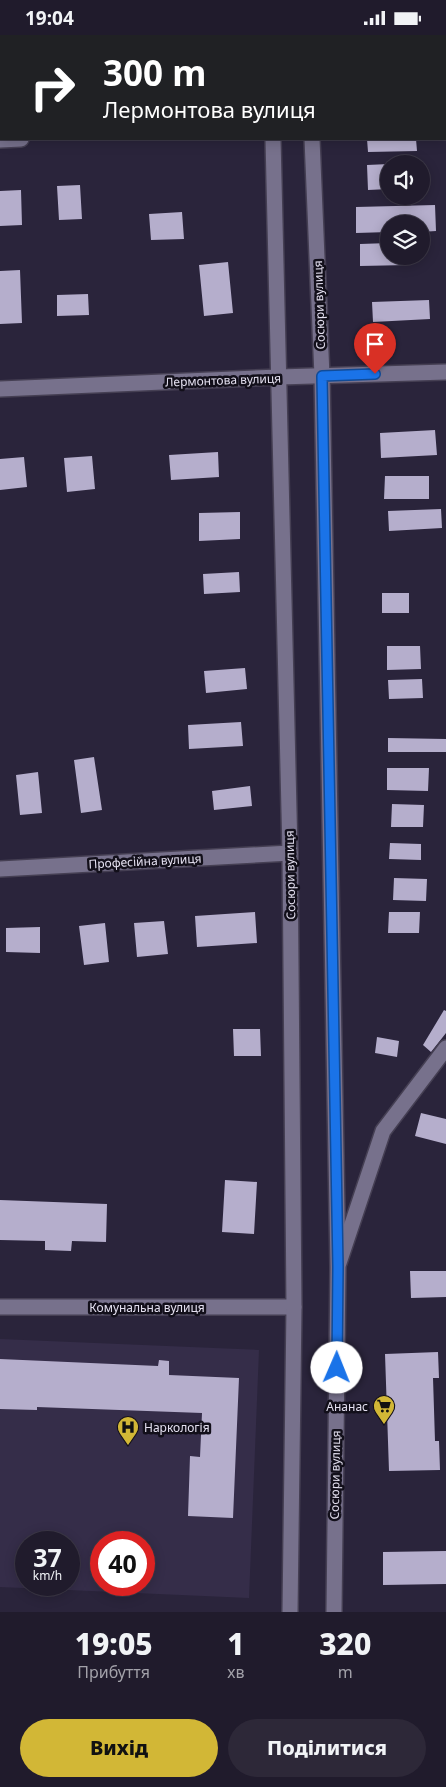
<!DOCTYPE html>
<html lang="uk">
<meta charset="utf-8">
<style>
:root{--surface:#201b2c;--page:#2d2838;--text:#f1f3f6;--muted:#a2a1a9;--line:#3d3948;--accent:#d2b736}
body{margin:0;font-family:"Noto Sans",sans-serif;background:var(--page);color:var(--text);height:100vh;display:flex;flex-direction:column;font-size:19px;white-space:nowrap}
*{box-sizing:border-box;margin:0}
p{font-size:16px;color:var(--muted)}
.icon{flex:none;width:28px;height:28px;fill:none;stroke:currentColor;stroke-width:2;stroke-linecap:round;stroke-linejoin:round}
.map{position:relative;height:1577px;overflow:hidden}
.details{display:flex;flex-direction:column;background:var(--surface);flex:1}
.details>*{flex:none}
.banner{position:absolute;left:0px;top:0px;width:446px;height:105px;box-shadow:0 2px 12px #0003,0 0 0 1px var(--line);background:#202124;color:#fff;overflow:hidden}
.controls{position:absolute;left:380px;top:120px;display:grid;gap:10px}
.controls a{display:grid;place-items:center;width:50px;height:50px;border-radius:50%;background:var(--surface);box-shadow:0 2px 12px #0003,0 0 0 1px var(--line);font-size:25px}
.speed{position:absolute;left:15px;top:1496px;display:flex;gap:10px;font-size:25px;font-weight:700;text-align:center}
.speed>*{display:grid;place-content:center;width:65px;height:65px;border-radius:50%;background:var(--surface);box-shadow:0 2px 12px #0003,0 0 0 1px var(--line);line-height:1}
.speed small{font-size:12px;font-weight:400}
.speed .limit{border:8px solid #d22;background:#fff;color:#111}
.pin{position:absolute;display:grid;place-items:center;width:42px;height:42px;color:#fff;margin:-51px -21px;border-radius:50% 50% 50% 0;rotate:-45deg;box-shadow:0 0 5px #0007}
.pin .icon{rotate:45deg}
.me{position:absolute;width:55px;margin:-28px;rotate:1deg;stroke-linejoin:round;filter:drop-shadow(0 0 4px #0008)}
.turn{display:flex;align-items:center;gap:18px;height:105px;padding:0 20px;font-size:22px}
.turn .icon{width:65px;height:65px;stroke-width:2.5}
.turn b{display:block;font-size:35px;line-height:42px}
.eta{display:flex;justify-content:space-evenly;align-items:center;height:85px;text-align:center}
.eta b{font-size:30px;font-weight:800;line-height:35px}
.cta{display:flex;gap:10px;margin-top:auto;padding:10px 20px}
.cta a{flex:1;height:58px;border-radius:30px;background:var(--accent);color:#111;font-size:20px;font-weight:800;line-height:58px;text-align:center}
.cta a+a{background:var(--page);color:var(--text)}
.status{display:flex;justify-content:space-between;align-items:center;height:35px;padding:0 25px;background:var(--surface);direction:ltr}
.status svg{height:14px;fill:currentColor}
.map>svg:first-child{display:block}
</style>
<div class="status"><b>19:04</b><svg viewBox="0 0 49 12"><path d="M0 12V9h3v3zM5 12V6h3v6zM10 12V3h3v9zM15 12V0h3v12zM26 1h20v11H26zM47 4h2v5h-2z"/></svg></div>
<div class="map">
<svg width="446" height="1577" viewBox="0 0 446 1577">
<rect width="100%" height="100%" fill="#2a243b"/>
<!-- built -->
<path fill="#352d49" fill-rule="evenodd" d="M0,1304L259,1315L249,1563L0,1552ZM26,1508H69V1550H26ZM101,1508H144V1550H101Z"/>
<!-- building -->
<path fill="#b5aecc" d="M367,104H416L417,116L368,117Z
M389,129V154L368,155L367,130Z
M80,150L82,184L59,185L57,151Z
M21,155L22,190L0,191V156Z
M435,170L436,196L421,197V189H389V197L356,198V172Z
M182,177L184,204L151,205L149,179Z
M389,208V221H408V230L360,231V209Z
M228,227L233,278L204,281L199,230Z
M20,235L22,288L0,289V236Z
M88,259L89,280L57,281V260Z
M429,265L430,284L373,287L372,267Z
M435,395L437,420L381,423L380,398Z
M218,417L219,442L171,445L169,420Z
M92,421L95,454L67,457L64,423Z
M24,422L27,452L0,455V424Z
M385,441H429V464H384Z
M441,474L442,493L389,496L388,476Z
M240,477V504L199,506V478Z
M239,537L240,557L204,559L203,539Z
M382,558H409V578H382Z
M387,611H420L421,634L387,635Z
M245,633L247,654L206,658L204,636Z
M422,644L423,663L389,664L388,645Z
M241,687L243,711L189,714L188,690Z
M388,703L446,704V717H388Z
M94,722L102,775L81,778L74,725Z
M387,733H429L428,756L387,755Z
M38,737L42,778L20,780L16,740Z
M250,751L252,771L214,775L212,756Z
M392,769L424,770L423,792H391Z
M390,808L421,809V825L389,824Z
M394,843L427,844L426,866L393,865Z
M255,877L257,908L197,912L195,881Z
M389,877H420L419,898H388Z
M164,886L168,919L137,922L134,888Z
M105,888L109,927L84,930L79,891Z
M40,892V918L6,917V893Z
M444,975L446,976V998L431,1017L423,1010Z
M233,994H260L261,1021H234Z
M377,1002L399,1006L397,1022L375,1018Z
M421,1078L446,1084V1109L415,1101Z
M225,1145L257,1147L254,1199L222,1197Z
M0,1165L107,1169L106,1207L72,1206L71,1216L45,1215V1206L0,1205Z
M410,1236H446V1262L411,1263Z
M438,1317L439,1343H433L435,1406H439L440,1435L389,1436L385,1319Z
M0,1324L158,1331L159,1325L169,1326V1340L239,1343L233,1483L188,1481L190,1421L200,1422L202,1378L37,1372V1375L0,1374Z
M446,1516V1549L383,1550V1517Z"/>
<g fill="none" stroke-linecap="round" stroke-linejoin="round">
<!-- street casing -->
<g stroke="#453f53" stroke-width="18">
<path id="street" d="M0,105L21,104
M0,354L279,342L446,337
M0,834L290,818
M339,1228L383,1096L446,1013
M0,1272H294"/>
</g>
<!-- secondary casing -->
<g stroke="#453f53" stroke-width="18">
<path id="secondary" d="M269,0V1
M308,0V1
M273,104L290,818L294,1272L290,1577
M312,104L322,341L338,1232L334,1577"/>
</g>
<!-- street -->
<use href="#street" stroke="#77718c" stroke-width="15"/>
<!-- secondary -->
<use href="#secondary" stroke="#77718c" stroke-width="15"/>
</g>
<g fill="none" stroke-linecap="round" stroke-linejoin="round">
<!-- route casing -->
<g stroke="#114b97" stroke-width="12">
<path id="route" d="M337,1333L338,1232L322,341L375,339"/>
</g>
<!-- route -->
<use href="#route" stroke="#1a73e8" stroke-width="9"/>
</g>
<!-- icons -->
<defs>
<g id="supermarket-pin" transform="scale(1.125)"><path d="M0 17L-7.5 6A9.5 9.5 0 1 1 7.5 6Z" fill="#d2b736" stroke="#120f1a"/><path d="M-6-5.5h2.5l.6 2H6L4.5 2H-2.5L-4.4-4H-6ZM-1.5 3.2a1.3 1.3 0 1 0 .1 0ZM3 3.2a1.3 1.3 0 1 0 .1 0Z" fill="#111"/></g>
<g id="hospital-pin" transform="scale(1.125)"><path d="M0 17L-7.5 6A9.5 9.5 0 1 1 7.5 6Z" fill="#d2b736" stroke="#120f1a"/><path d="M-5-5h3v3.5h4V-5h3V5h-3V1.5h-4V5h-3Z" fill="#111"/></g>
</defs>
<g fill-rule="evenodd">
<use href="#supermarket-pin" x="384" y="1371"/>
<use href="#hospital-pin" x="128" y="1392"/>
</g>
<g text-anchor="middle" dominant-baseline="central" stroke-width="5" stroke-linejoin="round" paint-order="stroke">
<!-- street labels -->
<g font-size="12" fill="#e4e0f0" stroke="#120f1a">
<text transform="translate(319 270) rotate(-92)">Сосюри вулиця</text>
<text transform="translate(223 345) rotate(-2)">Лермонтова вулиця</text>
<text transform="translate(145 826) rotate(-3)">Професійна вулиця</text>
<text transform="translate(290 840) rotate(-91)">Сосюри вулиця</text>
<text x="147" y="1272">Комунальна вулиця</text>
<text transform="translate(335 1440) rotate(-89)">Сосюри вулиця</text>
</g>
<!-- poi labels -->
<g font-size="12" fill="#e4e0f0" stroke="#120f1a" text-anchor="end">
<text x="368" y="1371">Ананас</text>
<text x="144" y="1392" text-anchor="start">Наркологія</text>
</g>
</g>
</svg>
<div class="controls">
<a><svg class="icon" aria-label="sound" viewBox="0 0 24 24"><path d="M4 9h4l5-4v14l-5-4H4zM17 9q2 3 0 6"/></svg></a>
<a><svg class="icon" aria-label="layers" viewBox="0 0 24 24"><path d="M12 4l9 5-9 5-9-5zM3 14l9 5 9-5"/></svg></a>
</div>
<div class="speed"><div>37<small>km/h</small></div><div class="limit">40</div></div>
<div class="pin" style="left:375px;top:339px;background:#d93025"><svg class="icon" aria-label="arrive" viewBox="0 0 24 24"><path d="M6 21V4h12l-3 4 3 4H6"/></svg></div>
<svg class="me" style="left:337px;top:1333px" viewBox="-20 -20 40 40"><circle r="19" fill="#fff"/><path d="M0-13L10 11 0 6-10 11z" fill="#1a73e8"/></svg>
<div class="banner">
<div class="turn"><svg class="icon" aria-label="right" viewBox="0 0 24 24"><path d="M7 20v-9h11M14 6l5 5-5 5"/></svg><div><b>300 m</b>Лермонтова вулиця</div></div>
</div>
</div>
<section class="details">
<div class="eta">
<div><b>19:05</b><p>Прибуття</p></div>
<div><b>1</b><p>хв</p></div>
<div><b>320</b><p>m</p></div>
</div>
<div class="cta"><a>Вихід</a><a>Поділитися</a></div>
</section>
